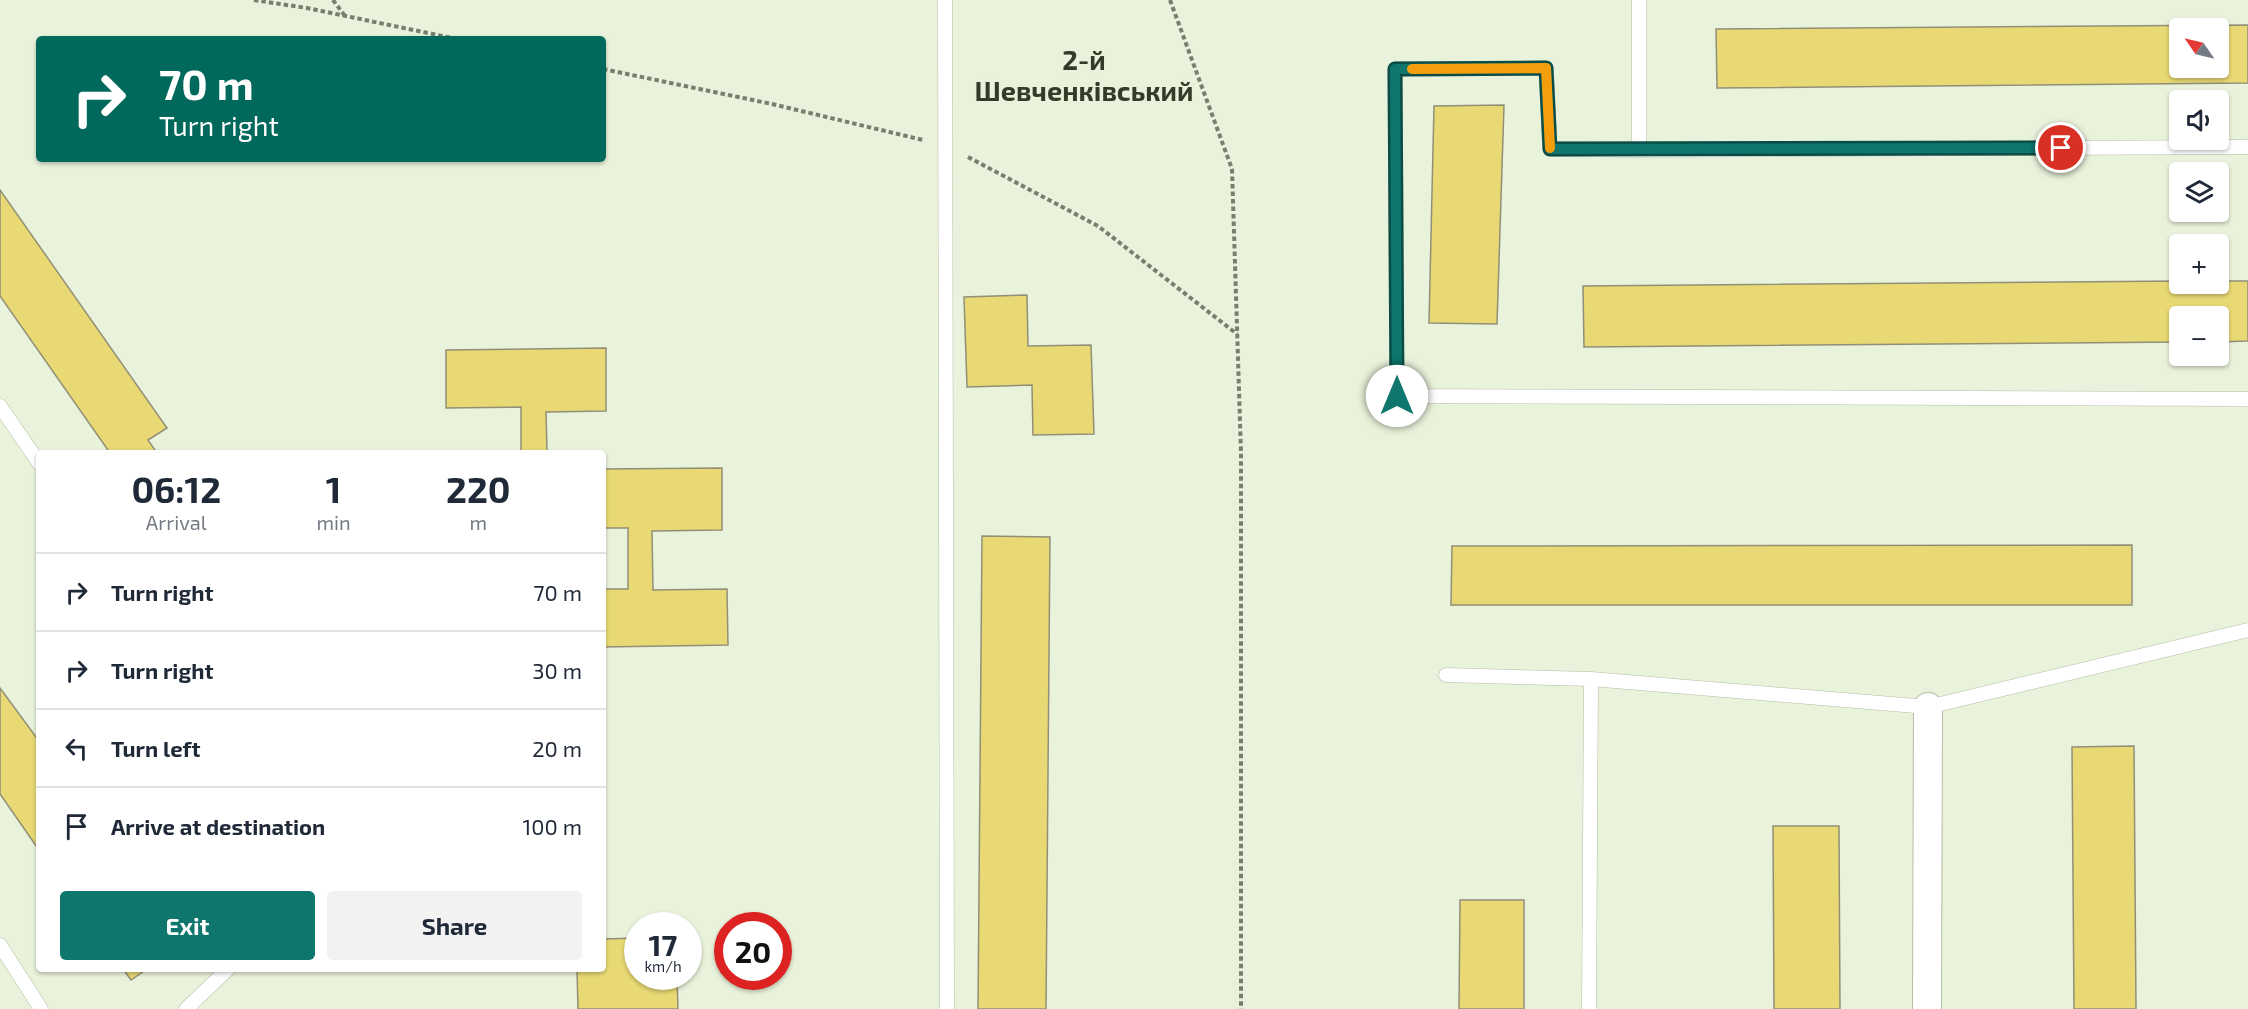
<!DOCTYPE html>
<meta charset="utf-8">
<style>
:root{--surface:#fff;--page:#f2f2f3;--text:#1f2937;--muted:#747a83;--line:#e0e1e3;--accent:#0f766e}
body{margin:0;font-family:"Exo 2",sans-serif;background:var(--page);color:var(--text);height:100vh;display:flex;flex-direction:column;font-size:22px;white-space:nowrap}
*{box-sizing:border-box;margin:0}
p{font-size:20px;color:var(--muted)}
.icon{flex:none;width:33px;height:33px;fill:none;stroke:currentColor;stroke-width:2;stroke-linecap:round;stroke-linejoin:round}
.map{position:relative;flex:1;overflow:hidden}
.sheet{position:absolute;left:36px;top:450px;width:570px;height:522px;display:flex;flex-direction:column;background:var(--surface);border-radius:6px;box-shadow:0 2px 4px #0004}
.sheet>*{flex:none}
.hud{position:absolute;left:36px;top:36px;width:570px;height:126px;border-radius:6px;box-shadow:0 2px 4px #0004;background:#00695c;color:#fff;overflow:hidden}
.needle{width:39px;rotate:304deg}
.tools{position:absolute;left:2169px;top:18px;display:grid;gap:12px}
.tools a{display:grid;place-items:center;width:60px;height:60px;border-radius:6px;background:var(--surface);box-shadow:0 2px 4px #0004;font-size:30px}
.speed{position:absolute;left:624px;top:912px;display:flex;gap:12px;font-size:30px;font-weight:700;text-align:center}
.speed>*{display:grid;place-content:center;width:78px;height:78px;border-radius:50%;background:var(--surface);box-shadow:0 2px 4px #0004;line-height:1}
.speed small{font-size:15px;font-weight:400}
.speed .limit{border:9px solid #d22;background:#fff;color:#111}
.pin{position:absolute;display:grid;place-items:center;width:51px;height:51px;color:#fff;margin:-26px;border:3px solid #fff;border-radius:50%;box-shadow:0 2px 6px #0007}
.me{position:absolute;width:66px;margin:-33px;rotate:0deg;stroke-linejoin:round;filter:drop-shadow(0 0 4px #0008)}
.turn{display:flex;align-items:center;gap:21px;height:126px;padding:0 24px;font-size:27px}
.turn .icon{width:78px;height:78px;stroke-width:2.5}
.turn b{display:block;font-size:42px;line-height:51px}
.eta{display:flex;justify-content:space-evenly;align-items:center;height:102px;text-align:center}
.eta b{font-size:36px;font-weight:700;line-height:42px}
.action{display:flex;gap:12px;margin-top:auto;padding:12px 24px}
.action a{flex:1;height:69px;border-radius:6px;background:var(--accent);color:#fff;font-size:24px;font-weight:700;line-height:69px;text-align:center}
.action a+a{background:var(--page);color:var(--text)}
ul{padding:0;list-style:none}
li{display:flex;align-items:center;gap:18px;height:78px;padding:0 24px;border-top:2px solid var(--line)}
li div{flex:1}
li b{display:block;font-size:22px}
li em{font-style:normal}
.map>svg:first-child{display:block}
</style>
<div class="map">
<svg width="2248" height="1009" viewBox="0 0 2248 1009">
<rect width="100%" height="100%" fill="#e9f2da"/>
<!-- building -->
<path fill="#e9d974" stroke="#928f77" stroke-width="1.5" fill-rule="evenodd" d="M2248,25V83L1717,88L1716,29ZM2180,28H2218V68H2180Z
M1504,105L1497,324L1429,323L1434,106Z
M0,190L167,428L148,440L157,453H110L0,296Z
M2180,281V284H2218V281H2248V341L2218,342V316H2180V342L1584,347L1583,286Z
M1027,295L1028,346L1091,345L1094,434L1033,435L1032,385L967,387L964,297Z
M606,348V411L546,412L547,453H521V407L446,408V350Z
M722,468V530L652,531L653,590L727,589L728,645L603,647V589H628V528H603V469Z
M982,536L1050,537L1046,1009H978Z
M2132,545V605H1451L1452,546Z
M0,688L39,741V850L0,794Z
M2134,746L2136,1009H2074L2072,747Z
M1773,826H1839L1840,1009H1774Z
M1460,900H1524V1009H1459Z
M638,938V976H677L678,1009H578L577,969H603V939Z
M123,969H147L131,980Z"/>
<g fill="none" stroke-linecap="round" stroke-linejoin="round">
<!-- service casing -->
<g stroke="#b4bea6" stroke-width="15">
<path id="service" d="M945,0L947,1009
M1639,0V150
M2248,147L1639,150L1550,149L1546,68L1395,69L1397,396L2248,399
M0,406L39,463
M1446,675L1591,679L1928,707L2248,630
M0,945L41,1009
M186,1009L228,969
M1589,1009L1591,679"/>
</g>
<!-- minor casing -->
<g stroke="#b4bea6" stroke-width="30">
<path id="minor" d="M1927,1009L1928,707"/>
</g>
<!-- path -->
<path stroke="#797f70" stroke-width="4" stroke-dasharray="4.5 3" stroke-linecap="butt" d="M254,0L307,8L457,39
M333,0L345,16
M1170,0L1232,169L1241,453V1009
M603,69L772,104L923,140
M968,157L1098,226L1237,334"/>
<!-- service -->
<use href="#service" stroke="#fff" stroke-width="14"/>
<!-- minor -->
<use href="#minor" stroke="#fff" stroke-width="28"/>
</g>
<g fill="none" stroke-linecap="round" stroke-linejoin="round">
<!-- route casing -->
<g stroke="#0a4d48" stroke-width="15">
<path id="route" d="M1397,396L1395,69L1546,68L1550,149L2061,148"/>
</g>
<!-- route -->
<use href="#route" stroke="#0f766e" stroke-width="10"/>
<!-- slow -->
<path stroke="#f59e0b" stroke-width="10" d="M1412,69L1546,68L1550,148"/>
</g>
<g text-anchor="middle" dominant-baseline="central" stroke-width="4.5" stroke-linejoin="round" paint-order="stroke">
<!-- district labels -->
<g font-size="27" font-weight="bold" fill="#343b28" stroke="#e9f2da">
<text x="1084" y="59">2-й<tspan x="1084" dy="31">Шевченківський</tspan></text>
</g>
</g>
</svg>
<div class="tools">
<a><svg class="needle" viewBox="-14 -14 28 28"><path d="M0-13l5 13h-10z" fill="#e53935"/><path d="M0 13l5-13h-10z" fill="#747a83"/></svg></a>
<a><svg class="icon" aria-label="sound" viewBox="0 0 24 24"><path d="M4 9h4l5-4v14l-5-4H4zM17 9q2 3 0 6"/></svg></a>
<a><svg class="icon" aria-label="layers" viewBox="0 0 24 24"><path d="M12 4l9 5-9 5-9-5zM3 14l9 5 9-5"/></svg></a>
<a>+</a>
<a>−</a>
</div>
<div class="speed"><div>17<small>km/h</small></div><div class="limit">20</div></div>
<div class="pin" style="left:2061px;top:148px;background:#d93025"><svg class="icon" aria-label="arrive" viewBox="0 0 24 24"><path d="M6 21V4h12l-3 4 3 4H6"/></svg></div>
<svg class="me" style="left:1397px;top:396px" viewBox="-20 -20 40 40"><circle r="19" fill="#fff"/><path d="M0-13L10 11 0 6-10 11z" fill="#0f766e"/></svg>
<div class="hud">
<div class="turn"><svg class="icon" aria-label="right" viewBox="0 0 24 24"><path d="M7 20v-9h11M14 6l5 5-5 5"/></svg><div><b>70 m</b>Turn right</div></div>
</div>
<section class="sheet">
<div class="eta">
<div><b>06:12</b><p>Arrival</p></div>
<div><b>1</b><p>min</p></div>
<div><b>220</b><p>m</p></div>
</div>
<ul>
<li><svg class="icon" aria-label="right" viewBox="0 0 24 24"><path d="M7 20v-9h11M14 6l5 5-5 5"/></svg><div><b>Turn right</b></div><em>70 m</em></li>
<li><svg class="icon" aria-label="right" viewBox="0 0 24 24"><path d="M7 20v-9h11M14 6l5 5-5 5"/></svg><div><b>Turn right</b></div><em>30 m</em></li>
<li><svg class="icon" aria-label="left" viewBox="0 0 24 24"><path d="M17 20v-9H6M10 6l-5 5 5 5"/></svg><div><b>Turn left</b></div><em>20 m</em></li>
<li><svg class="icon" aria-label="arrive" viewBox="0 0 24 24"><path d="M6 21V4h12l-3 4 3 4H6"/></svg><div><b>Arrive at destination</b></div><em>100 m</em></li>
</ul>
<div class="action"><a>Exit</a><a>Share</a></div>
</section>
</div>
